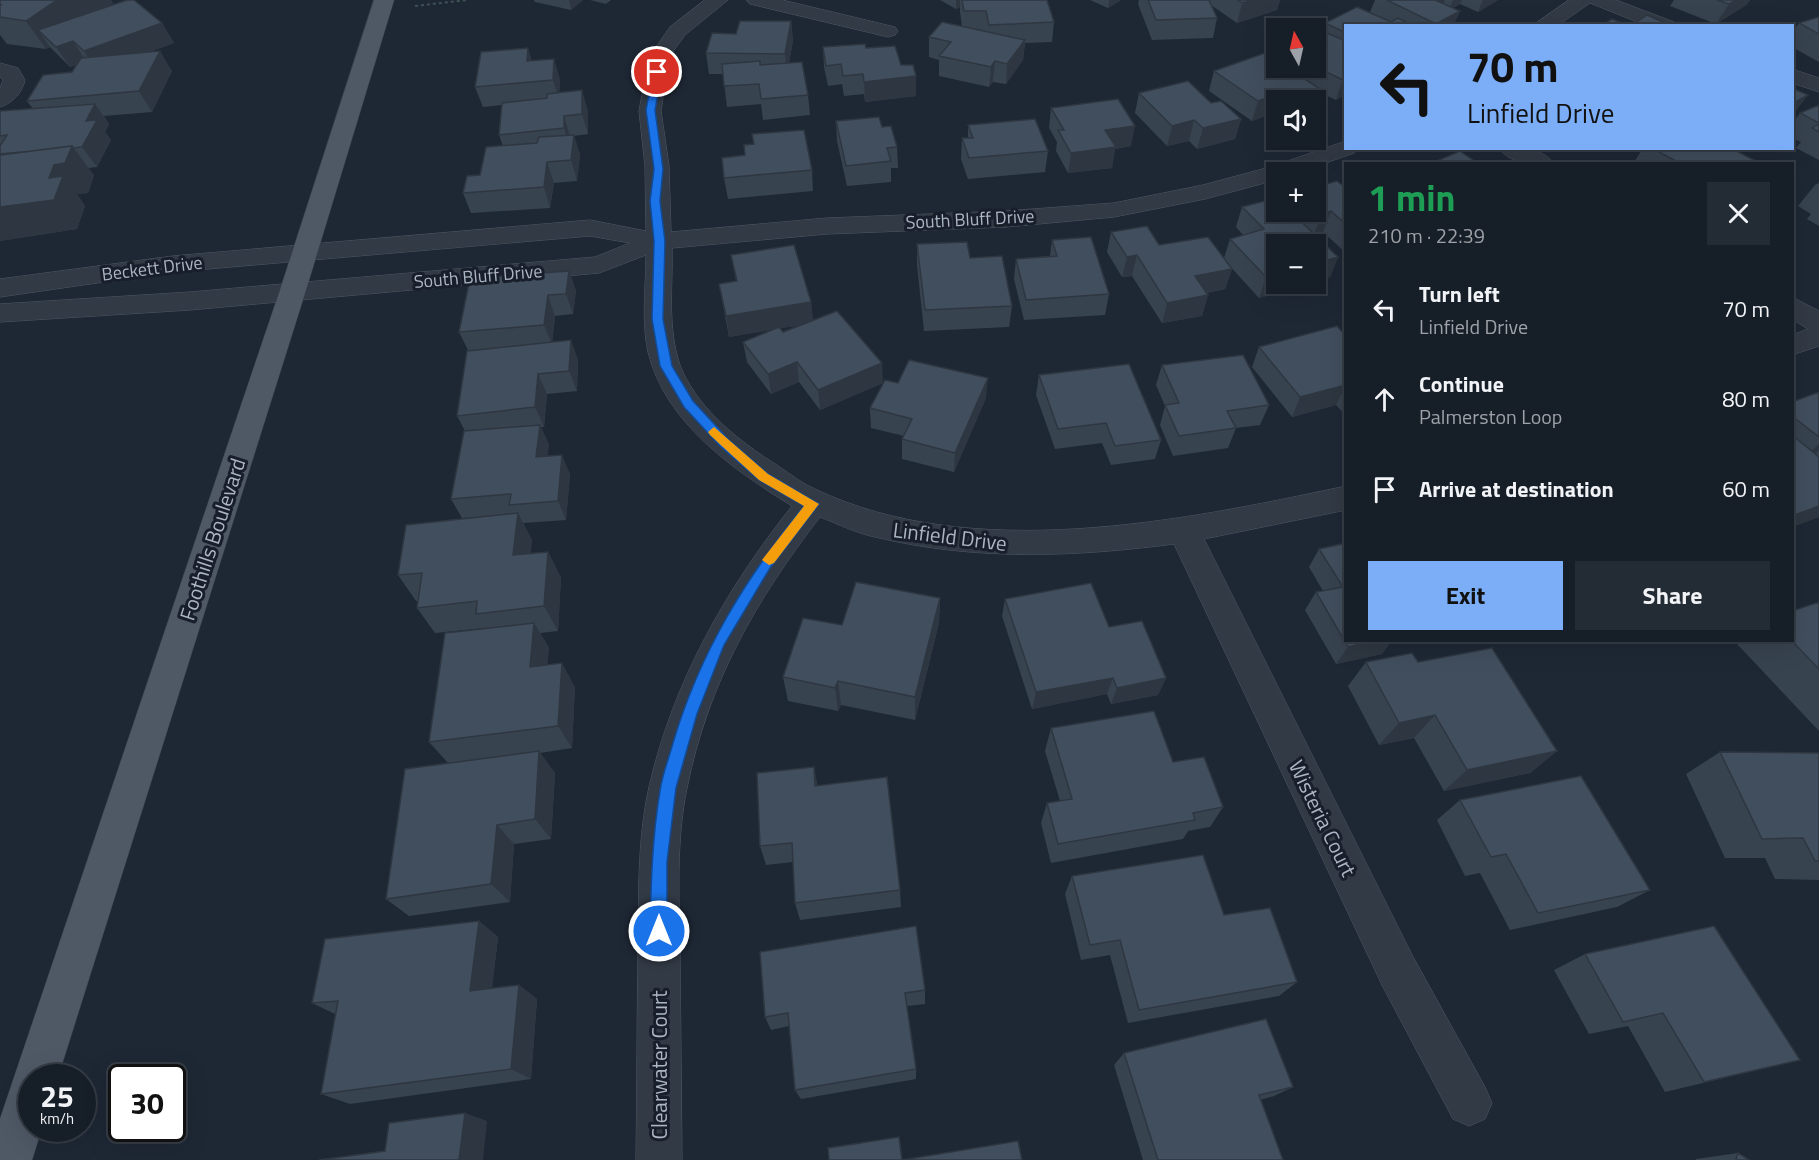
<!DOCTYPE html>
<meta charset="utf-8">
<style>
:root{--surface:#161e28;--page:#232b34;--text:#f1f3f6;--muted:#9ea2a8;--line:#353c45;--accent:#7caef7}
body{margin:0;font-family:"Titillium Web",sans-serif;background:var(--page);color:var(--text);height:100vh;display:flex;flex-direction:column;font-size:22px;white-space:nowrap}
*{box-sizing:border-box;margin:0}
p{font-size:20px;color:var(--muted)}
.icon{flex:none;width:33px;height:33px;fill:none;stroke:currentColor;stroke-width:2;stroke-linecap:round;stroke-linejoin:round}
.map{position:relative;flex:1;overflow:hidden}
.drawer{position:absolute;left:1344px;top:162px;width:450px;height:480px;display:flex;flex-direction:column;background:var(--surface);border-radius:0px;box-shadow:0 6px 24px #0002,0 0 0 2px var(--line)}
.drawer>*{flex:none}
.guide{position:absolute;left:1344px;top:24px;width:450px;height:126px;border-radius:0px;box-shadow:0 6px 24px #0002,0 0 0 2px var(--line);background:#7caef7;color:#111;overflow:hidden}
.needle{width:39px;rotate:352deg}
.fabs{position:absolute;left:1266px;top:18px;display:grid;gap:12px}
.fabs a{display:grid;place-items:center;width:60px;height:60px;border-radius:0px;background:var(--surface);box-shadow:0 6px 24px #0002,0 0 0 2px var(--line);font-size:30px}
.speed{position:absolute;left:18px;top:1064px;display:flex;gap:12px;font-size:30px;font-weight:700;text-align:center}
.speed>*{display:grid;place-content:center;width:78px;height:78px;border-radius:50%;background:var(--surface);box-shadow:0 6px 24px #0002,0 0 0 2px var(--line);line-height:1}
.speed small{font-size:15px;font-weight:400}
.speed .limit{border:3px solid #111;border-radius:9px;background:#fff;color:#111}
.pin{position:absolute;display:grid;place-items:center;width:51px;height:51px;color:#fff;margin:-26px;border:3px solid #fff;border-radius:50%;box-shadow:0 2px 6px #0007}
.me{position:absolute;width:66px;margin:-33px;rotate:0deg;stroke-linejoin:round;filter:drop-shadow(0 0 4px #0008)}
.turn{display:flex;align-items:center;gap:21px;height:126px;padding:0 24px;font-size:27px}
.turn .icon{width:78px;height:78px;stroke-width:2.5}
.turn b{display:block;font-size:42px;line-height:51px}
.round{display:grid;place-items:center;flex:none;width:63px;height:63px;border-radius:0px;background:var(--page)}
.headline{display:flex;align-items:center;justify-content:space-between;height:102px;padding:0 24px}
h1{font-size:36px;font-weight:700;line-height:45px;color:#1e9e55}
.primary-button{display:flex;gap:12px;margin-top:auto;padding:12px 24px}
.primary-button a{flex:1;height:69px;border-radius:0px;background:var(--accent);color:#111;font-size:24px;font-weight:700;line-height:69px;text-align:center}
.primary-button a+a{background:var(--page);color:var(--text)}
ul{padding:0;list-style:none}
li{display:flex;align-items:center;gap:18px;height:90px;padding:0 24px}
li div{flex:1}
li b{display:block;font-size:22px}
li em{font-style:normal}
.map>svg:first-child{display:block}
</style>
<div class="map">
<svg width="1819" height="1160" viewBox="0 0 1819 1160">
<rect width="100%" height="100%" fill="#1e2835"/>
<g fill="none" stroke-linecap="round" stroke-linejoin="round">
<!-- minor casing -->
<g stroke="#4f5864" stroke-width="1">
<path id="minor" d="M705,0H728L685,35L669,57L661,111L669,166L671,232L827,218L1006,211L1114,203L1203,185L1270,167L1346,141V148H1357L1354,153L1300,172H1276V180L1205,199L1114,217L1006,227L827,234L672,248C673,287 667,327 680,365C695,405 734,437 769,460C784,469 799,482 815,489C972,564 1182,521 1346,486V510L1204,539L1412,955L1485,1087L1492,1103L1485,1119L1469,1126L1453,1119L1382,985L1174,544C1074,557 975,561 875,537C856,533 838,524 820,517C756,600 708,683 687,788C676,841 679,897 680,951C681,1021 681,1090 682,1160H636C637,1090 637,1020 638,951C639,896 637,841 649,787C673,682 726,589 792,506C734,470 665,423 648,352C641,320 646,287 646,255L599,273L190,310L0,322V304L190,292L595,257L630,243L590,236L173,272L0,297V279L173,256L590,220L646,231L645,166L639,111L649,57L670,27Z
M747,0H782L895,27L898,31L895,35L888,37L750,4Z
M1569,0H1616L1674,22L1677,26H1647L1590,3L1557,26H1532Z
M0,63L18,68L25,80C22,93 13,103 0,107V88L3,80L0,77Z
M1792,69L1819,78V92L1792,83Z
M1499,148C1517,148 1542,146 1554,164C1536,164 1511,166 1499,148Z
M1792,297L1819,311V346L1792,355V335L1808,329L1792,319Z"/>
</g>
<!-- major casing -->
<g stroke="#3b434f" stroke-width="1">
<path id="major" d="M374,0H394L306,290L58,1077H32V1128H42L32,1160H0V1119L280,290Z"/>
</g>
<!-- path -->
<path stroke="#3e5153" stroke-width="2" stroke-dasharray="3 3" stroke-linecap="butt" d="M415,6L467,0"/>
<!-- minor -->
<use href="#minor" fill="#323a45" fill-rule="evenodd"/>
<!-- major -->
<use href="#major" fill="#4f5966" fill-rule="evenodd"/>
</g>
<!-- wall -->
<path fill="#384350" fill-rule="evenodd" d="M0,0H111L113,3L107,7L162,23L174,43L149,52L172,71L152,112L104,116L109,124L105,132L111,140L97,167L88,168L94,175L88,193L77,194L85,206L77,229L0,241V111L33,109L27,101L72,72L76,65L70,67L50,47L46,49L7,44L0,35Z
M534,0H583L571,10L535,2Z
M590,0H611L606,4Z
M940,0H1047L1054,22L1052,42L1025,43L1023,60L1006,84L993,82L989,87L939,76V60L929,57V37L962,27L960,12V7L956,9Z
M1090,0H1121L1108,8Z
M1139,0H1280L1277,10L1237,23L1211,5L1217,18L1213,38L1152,40L1138,4Z
M1375,0H1498L1478,12L1460,4L1453,8L1460,11L1453,26H1346V94L1336,100L1319,92L1316,100H1276V120L1269,115L1252,121L1209,91L1214,71L1274,59L1276,52V68H1316V28L1323,31L1325,23L1370,12Z
M1674,0H1750L1746,5L1716,24L1670,6Z
M1819,17V62L1792,47V32L1799,23Z
M791,21L793,41L789,63L808,95L810,115L763,120L761,104L727,107L723,74H709L706,53L736,34Z
M823,47L866,48L901,65L916,96L865,102L864,94L844,96L842,84L828,86L824,67Z
M532,61L560,79L559,93L588,111V134L574,136L580,155L577,181L554,183L550,208L471,213L463,193L480,175L503,146L499,135L502,105L483,107L475,87Z
M1139,93L1211,103L1241,119L1235,139L1197,149L1189,141L1167,146L1135,113Z
M1819,105V160L1796,148L1801,142L1792,138V124L1800,113Z
M1051,108L1131,146L1115,149L1112,168L1068,173L1056,151L1057,142L1049,128Z
M836,121L882,127L897,147L898,168H891V182L847,186L837,141Z
M968,125L1048,151L1045,172L968,179L961,159L962,138H968Z
M754,144L812,170L813,191L728,199L724,178Z
M1643,148H1731L1754,160L1751,164H1633Z
M1819,183V226L1807,219L1811,214L1798,206L1815,185Z
M1316,187L1346,188V253L1323,232L1315,234L1338,257L1330,277L1276,284H1308L1259,298L1228,264L1232,269L1225,289L1207,293L1208,295L1202,316L1162,323L1132,276L1122,277L1107,252L1111,232L1159,245L1224,258L1230,239L1243,235L1236,227L1242,207L1276,212H1316Z
M1052,240L1109,294L1105,315L1024,320L1014,279L1016,259L1050,256Z
M917,244L970,258L1012,306L1009,327L924,331L917,265Z
M731,255L811,302L813,321L883,383L820,410L799,382L771,394L747,362L743,342L774,329L729,337L719,284L736,281ZM803,325L783,332L780,328Z
M569,271L576,291L573,314L555,316L552,342L578,360L577,391L547,394L544,427H541L549,445L547,456L570,474L566,520L523,523L532,540L530,554L548,552L561,578L558,631L540,633L549,648L547,665L575,687L572,748L540,753L555,773L551,839L514,844L510,902L409,916L386,899L448,763L429,742L485,629V628L435,633L417,608L418,601H416L398,575L483,517L462,518L451,499L465,431L457,416L468,350L459,332Z
M1346,336V416L1336,405L1292,417L1252,367L1259,347Z
M1162,365L1269,405L1260,425L1236,428L1228,448L1173,456L1160,425L1165,406L1156,385Z
M1039,375L1161,440L1155,459L1111,465L1102,443L1055,449L1036,395Z
M898,383L986,398L954,472L902,459V439L904,436L871,428L870,408Z
M1819,392V517L1792,527V402Z
M1346,543V640H1392L1382,654L1336,664L1305,610L1316,592L1323,591L1309,567L1319,549Z
M940,598L939,623L915,720L841,705L838,711L788,701L783,677L842,625Z
M1005,599L1109,627L1166,678L1158,695L1111,704L1107,694L1032,709L1002,616Z
M1819,602V731L1737,644L1741,640H1792Z
M1366,662L1557,751L1530,773L1444,791L1414,738L1379,745L1348,686Z
M1051,728L1173,762L1223,807L1210,827L1188,831L1183,839L1051,863L1041,823L1047,803L1060,801L1045,751Z
M1720,752L1819,753V880L1775,879L1765,858H1725L1686,774Z
M814,767L817,785L900,890L901,907L800,920L795,903L793,862L766,865L760,846Z
M1460,800L1650,890L1617,907L1510,930L1480,873L1465,876L1437,820Z
M1072,876L1224,915L1297,982L1279,996L1128,1023L1110,955L1081,960L1065,894Z
M479,921L498,937L492,988L519,985L537,999L531,1079L350,1104L321,1094L335,1014L312,1003Z
M760,952L925,990V1004L907,1006L916,1069V1079L801,1099L795,1090L789,1026L771,1030L765,1017Z
M1585,954L1800,1060L1665,1092L1628,1026L1589,1034L1554,970Z
M1124,1053L1293,1087L1274,1096L1260,1100L1283,1160H1143L1114,1065Z
M1738,1153L1749,1160H1696V1159Z"/>
<!-- shaded-wall -->
<path fill="#2e3741" d="M57,0H111L113,3L53,45L38,30L50,47L46,49L26,21Z
M569,0H583L571,10Z
M956,0H960V7L956,9Z
M1109,0H1121L1108,8Z
M1252,0H1280L1277,10L1237,23L1242,3Z
M1434,0H1445L1439,13Z
M1453,0H1462L1460,4L1448,11Z
M1483,0H1498L1478,12Z
M1736,0H1750L1746,5L1716,24L1729,4Z
M1460,11L1453,26H1435L1436,24Z
M791,21L793,41L787,75L785,54Z
M162,23L174,43L97,71L84,51Z
M1025,40L1023,60L1006,84L1007,64Z
M73,41L86,61L70,67L56,47Z
M528,48L534,68L527,61Z
M160,51L172,71L152,112L139,91Z
M554,59L560,79L559,100L553,80Z
M995,61L993,82L989,87L991,67Z
M1346,66V94L1336,100L1343,80Z
M916,76V96L865,102L864,82Z
M1320,89L1316,103V100H1289Z
M582,90L588,111V134L582,114Z
M1276,95L1269,115L1252,121L1258,101Z
M1808,95L1793,115H1792V104Z
M95,104L109,124L105,132L111,140L97,167L82,147L86,121Z
M564,116L570,136V149L564,128Z
M1241,119L1235,139L1197,149L1203,128Z
M1194,120L1189,141L1167,146L1172,126Z
M1135,126L1131,146L1115,149L1112,168L1068,173L1071,153L1105,130Z
M574,135L580,155L577,181L571,160Z
M72,146L94,175L88,193L77,194L85,206L77,229L0,241V207L49,178L54,165Z
M547,162L554,183L550,208L544,187Z
M1331,211L1323,232L1314,234L1322,214Z
M1137,255L1132,276L1122,277L1127,257Z
M1338,257L1330,277L1316,281V263Z
M1232,269L1225,289L1190,296L1195,276Z
M569,271L576,291L573,314L566,294Z
M1276,274V284H1308L1259,298L1266,277Z
M548,295L555,316L552,345L544,325Z
M1208,295L1202,316L1162,323L1167,303Z
M811,302L813,323L729,337L726,316Z
M571,340L578,360L577,391L569,371Z
M797,362L799,382L771,394L768,374Z
M882,363L883,383L820,410L818,390Z
M538,374L547,394L544,427L535,407Z
M988,378L986,398L954,472L955,453Z
M1346,385L1336,405L1292,417L1300,397Z
M540,425L549,445L545,477L536,457Z
M1819,444V450L1813,456L1802,460Z
M562,455L570,474L566,520L558,501Z
M1819,506V517L1792,527V516Z
M518,513L532,540L528,582L513,555Z
M548,552L561,578L558,631L544,606Z
M940,598L939,623L915,720V697Z
M534,623L549,648L545,691L530,667Z
M1378,640H1392L1382,654L1336,664L1348,647Z
M562,663L575,687L572,748L558,726Z
M1113,678L1107,694L1032,709L1036,692Z
M1166,678L1158,695L1111,704L1117,688Z
M838,681L841,705L838,711L835,688Z
M1435,715L1414,738L1379,745L1399,723Z
M539,751L555,773L551,839L535,819Z
M1557,751L1530,773L1444,791L1467,770Z
M814,767L818,788L815,786Z
M497,825L514,844L510,902L491,884Z
M479,921L498,937L490,1005L470,991Z
M519,985L537,999L531,1079L511,1069Z
M465,1113L487,1121L483,1160H459Z"/>
<!-- building -->
<path fill="#414e5d" stroke="#2e3741" stroke-width="1.5" d="M0,0H57L26,21L0,17V6L1,5H0Z
M127,0H134L162,23L84,51L73,41L56,47L38,30Z
M962,0H1047L1054,22L989,25L986,11H964Z
M1148,0H1209L1217,18L1156,20Z
M1238,0H1252L1242,3Z
M1387,0H1435L1460,11L1436,24Z
M1717,0H1736L1729,4Z
M1357,7L1391,22L1398,18L1414,26H1346V33L1325,23Z
M1647,15L1672,26H1631Z
M1819,17V34L1799,23Z
M1612,19L1629,26H1601Z
M740,21H791L785,54L706,53L712,33L736,34Z
M942,22L1025,40L1007,64L995,61L991,67L939,56L951,42L929,37Z
M1314,28H1315L1346,41V78L1343,80L1316,67V28Z
M865,44L866,48L895,46L901,65H913L916,76L864,82L863,74L843,76L841,64L826,66L823,47Z
M528,48L527,61L554,59L553,80L475,87L481,52Z
M160,51L139,91L27,101L43,75L72,72L81,58Z
M1265,53L1276,60V68H1288L1320,89L1289,100H1284L1276,95L1258,101L1214,71Z
M760,61V65L802,62L808,95L761,99L759,84L724,86L722,64Z
M1188,81L1211,103L1221,101L1241,119L1203,128L1194,120L1172,126L1139,93Z
M1792,88L1808,95L1792,104Z
M582,90V114L564,116V128L499,135L502,103L547,98V94Z
M1118,99L1135,126L1105,130L1116,147L1071,153L1058,130H1064L1051,108Z
M95,104L86,121L97,120L82,147L73,148L72,146L32,151L0,154V146L7,135L0,136V111Z
M1819,105V123L1800,113Z
M879,117L882,127L891,126L897,147L887,148L891,161L846,166L836,121Z
M1035,119L1048,151L969,158L962,138H973L968,125Z
M1819,124V132L1812,128Z
M804,130L812,170L724,178L722,158L745,155L744,145L754,144L752,134Z
M574,135L571,160L547,162L544,187L463,193L467,176L480,175L486,147L537,143L539,137Z
M72,146L65,163L54,165L49,178L63,176L54,200L0,207V155Z
M1652,148H1731L1754,160L1747,164H1681Z
M1460,151L1479,164H1430Z
M1505,161L1510,164H1498Z
M1337,181L1346,188V224L1331,211L1322,214L1316,208V187Z
M1276,198V212H1291L1338,257L1316,263V244H1276V274L1266,277L1230,239L1264,229L1242,207Z
M1147,226L1159,245L1208,237L1232,269L1195,276L1208,295L1167,303L1137,255L1127,257L1111,232Z
M1091,237L1109,294L1026,300L1016,259L1057,256L1052,240Z
M967,242L970,258L1002,256L1012,306L925,310L917,244Z
M794,245L811,302L726,316L719,284L737,281L731,255Z
M569,271L566,294L548,295L544,325L459,332L470,278Z
M837,311L882,363L818,390L797,362L768,374L743,342L779,327L783,332Z
M1337,326L1346,336V385L1300,397L1259,347Z
M571,340L569,371L538,374L535,407L457,416L467,351Z
M1243,355L1269,405L1227,411L1236,428L1179,436L1165,405L1179,403L1162,365Z
M909,360L988,378L955,453L902,439L912,419L870,408L885,380L898,383Z
M1129,364L1161,440L1115,446L1106,423L1058,429L1039,375Z
M1819,392V437L1792,416V402Z
M540,425L536,457L562,455L558,501L509,505L511,494L451,499L464,431Z
M1792,435L1819,457V506L1792,516Z
M518,513L513,555L548,552L544,606L476,614L477,601L417,608L422,573L398,575L406,525Z
M1346,543V640H1378L1348,647L1316,592L1343,587L1319,549Z
M856,582L940,598L915,697L838,681L835,688L783,677L803,618L842,625Z
M1091,583L1109,627L1142,621L1166,678L1117,688L1113,678L1036,692L1005,599Z
M1819,602V669L1791,640H1792V611Z
M534,623L530,667L562,663L558,726L429,742L445,633Z
M1492,648L1557,751L1467,770L1435,715L1399,723L1366,662L1412,653L1418,662Z
M1154,711L1173,762L1204,757L1223,807L1193,813L1195,820L1058,844L1047,803L1072,799L1051,728Z
M539,751L535,819L497,825L491,884L386,899L405,769Z
M1720,752L1819,753V861H1815L1803,838L1762,839Z
M814,767L815,786L887,777L900,890L795,903L792,843L760,846L757,773Z
M1581,776L1650,890L1538,913L1506,854L1491,857L1460,800Z
M1203,855L1224,915L1270,908L1297,982L1139,1010L1120,940L1090,945L1072,876Z
M479,921L470,991L519,985L511,1069L321,1094L338,1001L312,1003L325,939Z
M916,926L925,990L905,993L916,1069L795,1090L788,1013L765,1017L760,952Z
M1714,926L1800,1060L1704,1082L1663,1013L1623,1022L1585,954Z
M1266,1019L1293,1087L1259,1095L1283,1160H1158L1124,1053Z
M465,1113L459,1160H319L385,1151L389,1123Z
M899,1137L902,1160L1018,1141L1022,1160H829L828,1148Z
M1738,1153L1749,1160H1736Z"/>
<!-- route -->
<path fill="#1a73e8" stroke="#114b97" stroke-width="1.5" d="M657,69L662,72L655,110L663,169L660,201L665,241L663,319L672,366L693,401L729,440L768,474L819,504L770,568L724,645L697,714L676,788L667,862V931L665,937L659,940L653,937L650,931C651,884 652,838 660,791C662,775 669,758 673,743C700,652 745,579 804,506L759,480L720,446L684,407L660,366L652,319L654,241L650,201L654,169L646,110L653,72Z"/>
<!-- slow -->
<path fill="#f59e0b" d="M714,427L768,474L819,504L774,563L769,565L762,560L804,506L759,480L710,435L708,432Z"/>
<g text-anchor="middle" dominant-baseline="central" stroke-width="6" stroke-linejoin="round" paint-order="stroke">
<!-- far-street labels -->
<g font-size="18" fill="#abb5c3" stroke="#181f2a">
<text transform="translate(970 219) rotate(-3)">South Bluff Drive</text>
<text transform="translate(152 268) rotate(-7)">Beckett Drive</text>
<text transform="translate(478 276) rotate(-5)">South Bluff Drive</text>
</g>
<!-- street labels -->
<g font-size="21" fill="#abb5c3" stroke="#181f2a">
<text transform="translate(950 536) rotate(7)">Linfield Drive</text>
<text transform="translate(212 539) rotate(-72)">Foothills Boulevard</text>
<text transform="translate(1323 818) rotate(64)">Wisteria Court</text>
<text transform="translate(659 1065) rotate(-90)">Clearwater Court</text>
</g>
</g>
</svg>
<div class="fabs">
<a><svg class="needle" viewBox="-14 -14 28 28"><path d="M0-13l5 13h-10z" fill="#e53935"/><path d="M0 13l5-13h-10z" fill="#9ea2a8"/></svg></a>
<a><svg class="icon" aria-label="sound" viewBox="0 0 24 24"><path d="M4 9h4l5-4v14l-5-4H4zM17 9q2 3 0 6"/></svg></a>
<a>+</a>
<a>−</a>
</div>
<div class="speed"><div>25<small>km/h</small></div><div class="limit">30</div></div>
<div class="pin" style="left:657px;top:72px;background:#d93025"><svg class="icon" aria-label="arrive" viewBox="0 0 24 24"><path d="M6 21V4h12l-3 4 3 4H6"/></svg></div>
<svg class="me" style="left:659px;top:931px" viewBox="-20 -20 40 40"><circle r="17" fill="#1a73e8" stroke="#fff" stroke-width="3"/><path d="M0-11L8 9 0 5-8 9z" fill="#fff"/></svg>
<div class="guide">
<div class="turn"><svg class="icon" aria-label="left" viewBox="0 0 24 24"><path d="M17 20v-9H6M10 6l-5 5 5 5"/></svg><div><b>70 m</b>Linfield Drive</div></div>
</div>
<section class="drawer">
<div class="headline"><div><h1>1 min</h1><p>210 m · 22:39</p></div><a class="round"><svg class="icon" aria-label="close" viewBox="0 0 24 24"><path d="M6 6l12 12M18 6L6 18"/></svg></a></div>
<ul>
<li><svg class="icon" aria-label="left" viewBox="0 0 24 24"><path d="M17 20v-9H6M10 6l-5 5 5 5"/></svg><div><b>Turn left</b><p>Linfield Drive</p></div><em>70 m</em></li>
<li><svg class="icon" aria-label="ahead" viewBox="0 0 24 24"><path d="M12 20V5M6 11l6-6 6 6"/></svg><div><b>Continue</b><p>Palmerston Loop</p></div><em>80 m</em></li>
<li><svg class="icon" aria-label="arrive" viewBox="0 0 24 24"><path d="M6 21V4h12l-3 4 3 4H6"/></svg><div><b>Arrive at destination</b></div><em>60 m</em></li>
</ul>
<div class="primary-button"><a>Exit</a><a>Share</a></div>
</section>
</div>
